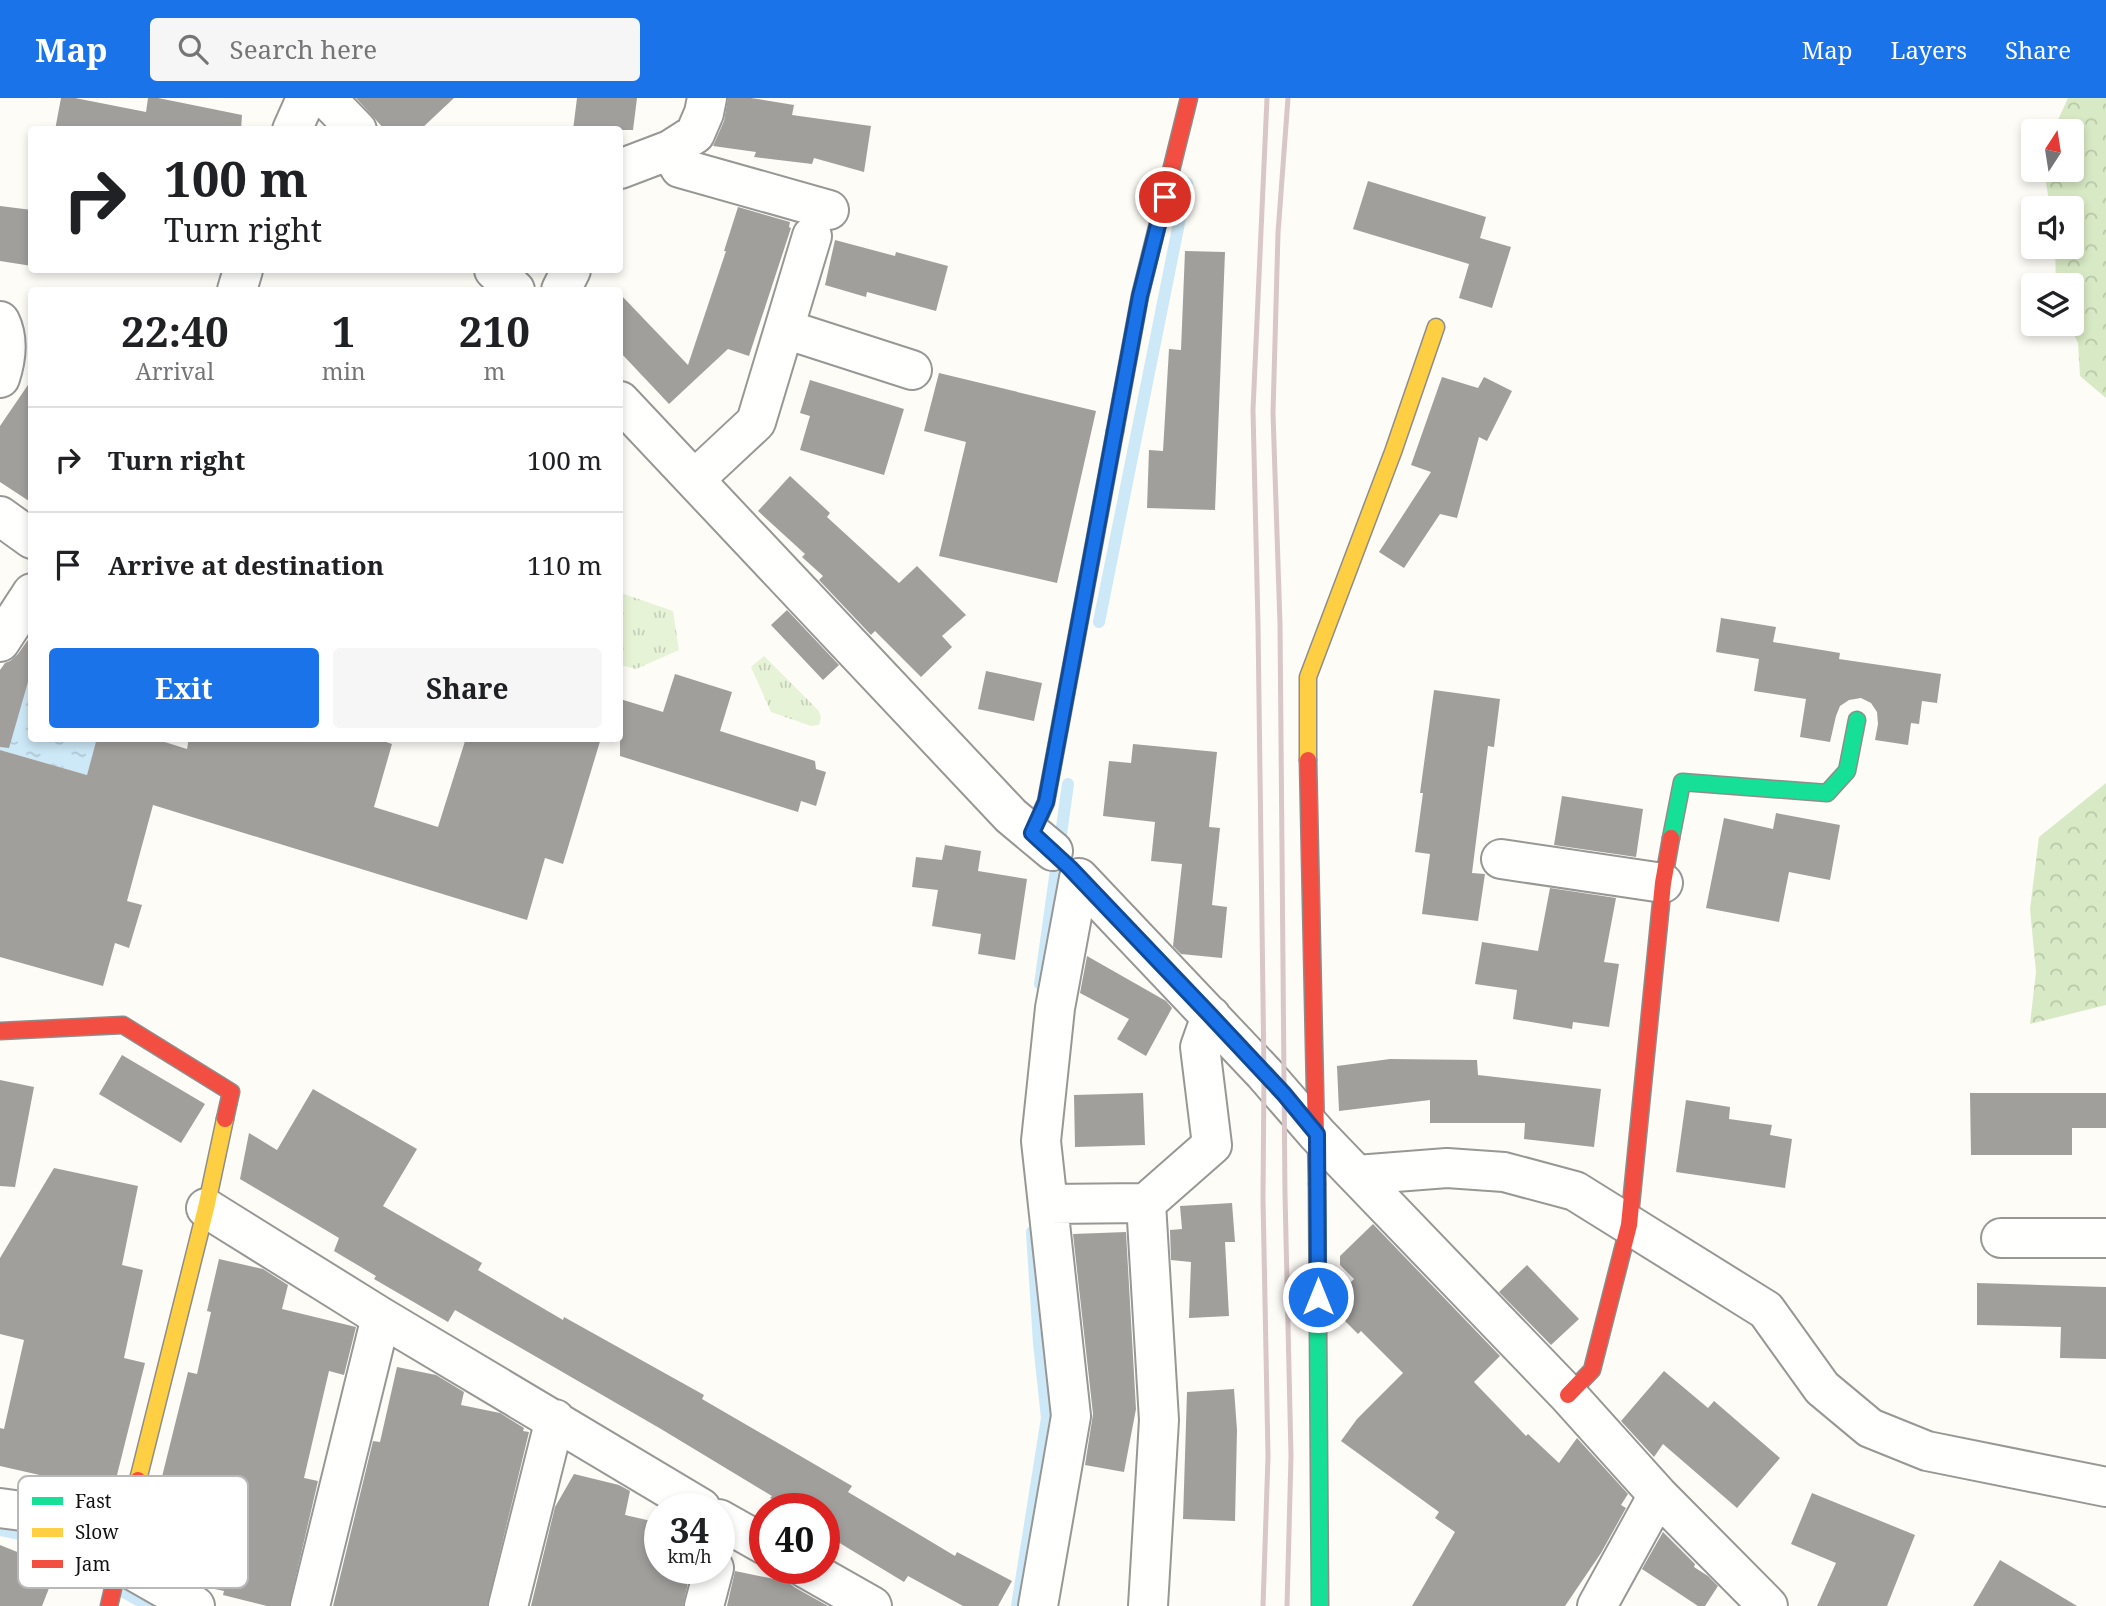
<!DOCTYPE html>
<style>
:root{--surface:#fff;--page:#f6f6f6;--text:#202124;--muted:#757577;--line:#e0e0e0;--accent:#1a73e8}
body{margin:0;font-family:"Noto Serif",serif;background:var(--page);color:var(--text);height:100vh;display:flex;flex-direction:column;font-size:26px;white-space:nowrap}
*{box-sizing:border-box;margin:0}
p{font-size:23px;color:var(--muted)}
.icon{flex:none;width:38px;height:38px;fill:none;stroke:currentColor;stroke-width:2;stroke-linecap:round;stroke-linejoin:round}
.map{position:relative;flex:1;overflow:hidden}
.sheet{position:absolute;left:28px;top:189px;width:595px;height:455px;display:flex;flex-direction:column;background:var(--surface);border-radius:7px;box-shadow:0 4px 10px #0003}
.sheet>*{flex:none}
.banner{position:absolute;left:28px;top:28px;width:595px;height:147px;border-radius:7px;box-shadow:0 4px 10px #0003;background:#fff;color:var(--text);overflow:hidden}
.needle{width:46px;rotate:12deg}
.controls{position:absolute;left:2021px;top:21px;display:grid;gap:14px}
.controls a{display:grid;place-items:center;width:63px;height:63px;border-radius:7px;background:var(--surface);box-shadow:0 4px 10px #0003;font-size:35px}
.speed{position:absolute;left:644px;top:1395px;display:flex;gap:14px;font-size:35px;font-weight:700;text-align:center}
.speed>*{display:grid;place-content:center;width:91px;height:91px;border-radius:50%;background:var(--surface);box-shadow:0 4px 10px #0003;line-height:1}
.speed small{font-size:18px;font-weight:400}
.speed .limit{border:10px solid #d22;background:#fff;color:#111}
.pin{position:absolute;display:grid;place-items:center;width:60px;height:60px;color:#fff;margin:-30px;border:4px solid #fff;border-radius:50%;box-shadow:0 2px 7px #0007}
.me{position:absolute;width:77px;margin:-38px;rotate:0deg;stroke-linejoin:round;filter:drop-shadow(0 0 5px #0008)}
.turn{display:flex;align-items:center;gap:24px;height:147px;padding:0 21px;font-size:32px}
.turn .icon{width:91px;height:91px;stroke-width:2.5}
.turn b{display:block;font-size:49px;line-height:60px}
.eta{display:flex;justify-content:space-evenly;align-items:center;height:119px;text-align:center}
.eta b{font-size:42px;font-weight:700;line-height:49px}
.button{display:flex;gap:14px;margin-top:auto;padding:14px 21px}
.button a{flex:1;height:80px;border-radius:7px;background:var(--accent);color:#fff;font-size:28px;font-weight:700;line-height:80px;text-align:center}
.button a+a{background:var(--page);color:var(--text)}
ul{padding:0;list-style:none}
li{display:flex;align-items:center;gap:21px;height:105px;padding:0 21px;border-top:2px solid var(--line)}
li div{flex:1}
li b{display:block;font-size:26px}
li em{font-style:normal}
header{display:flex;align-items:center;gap:42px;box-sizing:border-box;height:98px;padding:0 35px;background:var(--accent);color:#fff}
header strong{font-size:33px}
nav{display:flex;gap:38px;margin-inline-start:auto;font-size:24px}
.search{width:490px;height:63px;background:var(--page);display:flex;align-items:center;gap:18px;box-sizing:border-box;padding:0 24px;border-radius:7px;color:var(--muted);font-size:26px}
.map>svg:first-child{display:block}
</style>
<header>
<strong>Map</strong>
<div class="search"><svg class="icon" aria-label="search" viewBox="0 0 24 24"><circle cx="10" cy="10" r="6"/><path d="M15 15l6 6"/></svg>Search here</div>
<nav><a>Map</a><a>Layers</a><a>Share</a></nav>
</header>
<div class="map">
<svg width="2106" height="1508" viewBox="0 0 2106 1508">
<defs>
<pattern id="grass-tufts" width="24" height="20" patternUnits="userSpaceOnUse" patternTransform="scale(1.75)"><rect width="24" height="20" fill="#e7f3d7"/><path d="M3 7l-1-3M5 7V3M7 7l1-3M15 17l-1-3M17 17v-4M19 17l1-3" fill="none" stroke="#c5cfb8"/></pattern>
<pattern id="forest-crowns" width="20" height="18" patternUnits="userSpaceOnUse" patternTransform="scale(1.75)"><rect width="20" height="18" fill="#d8eac5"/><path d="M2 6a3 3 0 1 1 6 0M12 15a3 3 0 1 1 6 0" fill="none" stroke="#b8c8a8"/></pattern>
<pattern id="water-ripples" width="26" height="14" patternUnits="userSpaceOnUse" patternTransform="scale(1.75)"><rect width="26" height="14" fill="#cde8f7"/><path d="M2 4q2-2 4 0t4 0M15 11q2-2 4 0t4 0" fill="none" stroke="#afc6d3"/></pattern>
</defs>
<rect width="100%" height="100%" fill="#fdfcf7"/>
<!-- grass -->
<path fill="url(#grass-tufts)" d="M621,495L673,513L679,552L636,571L620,567V496Z
M764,558L819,613L821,620L819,627L811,628L771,614L751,569Z"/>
<!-- forest -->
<path fill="url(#forest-crowns)" d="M2068,0H2106V300L2080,278L2078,245L2069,226H2072V187H2056L2055,149H2072V110H2050L2044,72H2072V33H2053Z
M2106,685V907L2030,926L2036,874L2030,811L2039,739Z"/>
<!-- water -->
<path fill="url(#water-ripples)" d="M31,570L32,640L97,641L87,677L0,652V599Z"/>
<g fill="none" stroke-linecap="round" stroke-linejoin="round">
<!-- stream -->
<path stroke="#cde8f7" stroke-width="12" d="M1099,524L1187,85
M1040,886L1068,686
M0,1432L20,1436L149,1508
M1017,1508L1047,1320L1039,1245L1032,1134"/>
</g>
<!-- building -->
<path fill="#a19f9c" d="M61,0H75L146,14L148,0H158L242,17L241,32H55Z
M356,0H454L420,32H385Z
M577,0H637L633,32H573Z
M728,0H751L794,7L792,17L871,28L864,74L814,60L812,66L754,59L756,54L713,48L724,23Z
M1368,83L1486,119L1480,140L1511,149L1492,210L1459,200L1469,166L1353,131Z
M0,108L32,112V168L0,163Z
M738,109L790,124L789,129L791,130L749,258L728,251L669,306L620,254V196L688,267L726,153H724Z
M835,142L895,158L896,154L948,168L936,213L867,194L866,199L825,187Z
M1185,153L1225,154L1215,412L1147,410L1149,352L1163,353L1169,251L1181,252Z
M939,275L1096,313L1057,485L939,458L966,344L924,333Z
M1442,279L1478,290L1484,279L1512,293L1487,343L1479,339L1457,420L1440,416L1404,470L1379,454L1431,374L1411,367Z
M32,281V405L0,384V328Z
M810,282L904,311L884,377L800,352L810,318L800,315Z
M790,378L830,415L827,419L899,485L917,468L966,517L942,538L952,549L921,579L875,533L871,537L819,482L823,478L802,459L805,456L758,413Z
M787,512L839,567L823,582L771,527Z
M1721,520L1776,529L1773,544L1840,555L1839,561L1941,576L1937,605L1922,603L1919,626L1911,625L1908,647L1875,642L1878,626L1877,614L1871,605L1861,600L1849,602L1840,608L1836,618L1830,644L1800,639L1806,601L1754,593L1759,561L1716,554Z
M32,536V570L9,650L0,649V572L5,565L10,563L18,556Z
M986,573L1042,585L1034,623L978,611Z
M675,576L732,594L720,633L815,663L816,671L826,674L816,708L801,703L798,714L620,658V601L663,614Z
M1434,592L1500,601L1494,649L1488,648L1472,775L1485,776L1478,823L1422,816L1430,756L1415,754L1423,695H1420Z
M97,640H152L187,651L189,640H374L392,646L374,709L438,729L466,640H601L563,766L545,760L527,822L153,707L127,803L142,807L129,850L115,845L103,888L0,859V652L87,677Z
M1133,646L1217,654L1209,729L1220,730L1212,807L1227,809L1222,860L1181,856L1173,848L1182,766L1151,763L1155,724L1103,718L1109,663L1131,665Z
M1562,698L1643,711L1636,759L1554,747Z
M1776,715L1840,727L1830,782L1789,774L1779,824L1706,810L1724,720L1773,731Z
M945,747L981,753L978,773L1027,781L1015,862L978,856L981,836L932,828L938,792L912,789L916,759L942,762Z
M1550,790L1616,800L1604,864L1619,866L1609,929L1573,924L1572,931L1513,921L1517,892L1475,886L1482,844L1538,853Z
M1087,858L1166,903L1172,910L1146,958L1117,941L1129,921L1080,895Z
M122,957L205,1006L181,1045L99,996Z
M1390,961L1477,962L1478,977L1601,991L1594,1049L1524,1041L1525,1025H1430V1002L1339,1013L1337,968Z
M0,982L34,989L15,1089L0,1088Z
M313,991L417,1051L383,1108L482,1165L478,1172L563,1222L564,1219L704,1297L702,1301L852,1388L848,1394L955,1458L957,1454L1012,1483L998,1508H963L908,1478L904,1484L838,1444L840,1441L824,1432V1410H788L770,1400L772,1398L661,1331L455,1212L448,1224L374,1181L376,1178L334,1153L339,1140L240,1081L249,1035L277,1052Z
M1143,995L1145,1047L1075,1049L1074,997Z
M1970,995H2106V1030H2072V1057H1971Z
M1686,1002L1730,1009L1729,1021L1772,1027L1770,1037L1792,1041L1785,1090L1676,1074Z
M54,1070L138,1088L122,1167L143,1172L124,1260L145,1265L109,1409L84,1403L88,1388L0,1368V1330L4,1331L24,1242L0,1236V1160Z
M1232,1105L1235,1144H1225L1229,1218L1189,1220L1191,1164L1171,1162L1170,1132L1182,1131L1180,1108Z
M1373,1126L1500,1258L1474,1284L1526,1338L1528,1336L1559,1365L1577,1340L1628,1396L1621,1407L1626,1410L1601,1455L1565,1508H1412L1455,1434L1435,1420L1439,1414L1341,1343L1357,1321L1403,1275L1361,1233L1358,1236L1340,1218V1195L1354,1181L1340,1167V1158Z
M1126,1134L1136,1311L1124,1374L1085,1367L1093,1316L1073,1136Z
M219,1161L263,1171L288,1187L282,1211L356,1229L344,1277L329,1273L304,1380L318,1383L289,1508H267L223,1497L224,1493L205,1489L170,1469L176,1447L155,1442L159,1421L152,1419L188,1274L197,1276L211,1214L207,1213Z
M1527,1167L1579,1221L1551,1247L1499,1194Z
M1977,1185L2106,1189V1261L2060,1260L2061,1229L1977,1227Z
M397,1269L436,1277L464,1294L461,1307L500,1315L524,1330L523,1333L529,1334L487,1508H333L373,1343L380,1344Z
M1664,1273L1708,1310L1714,1303L1780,1360L1737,1410L1663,1346L1654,1359L1621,1323Z
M1234,1291L1237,1332L1235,1423L1183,1421L1187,1294Z
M574,1376L619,1387L630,1393L625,1417L660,1425V1470H691L683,1508H531L555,1409Z
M1812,1395L1915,1437L1887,1508H1817L1836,1465L1791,1446Z
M1663,1434L1695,1466L1694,1469L1708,1478L1718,1488L1705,1508H1698L1642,1471Z
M0,1447L57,1470L42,1508H0Z
M2000,1462L2077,1508H1973Z
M735,1473L789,1484L794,1489L828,1508H727Z"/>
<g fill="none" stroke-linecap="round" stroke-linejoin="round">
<!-- street casing -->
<g stroke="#979795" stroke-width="42">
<path id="street" d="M326,0L357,32
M292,32L304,5L309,0
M670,52L680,70L829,112
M620,71L670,52L695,36L704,15L707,0
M494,172L515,192
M237,192L243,172
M561,192L571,172
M0,223C9,241 6,262 0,280
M785,231L912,272
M620,303L1011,718L1053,753
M695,381L756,324L812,138
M0,418L32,441
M0,544L32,495
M1501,761L1663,785
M1079,780L1264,975L1317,1036L1568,1297L1658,1397L1768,1508
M1357,1077L1447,1070L1504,1074L1575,1093L1766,1212L1822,1290L1870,1330L1927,1353L2106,1389
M1146,1105L1212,1047L1200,949L1211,918
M1049,1106L1146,1105L1159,1322L1148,1508
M206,1110L381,1219L701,1410
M2001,1140H2106
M0,1410L22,1413L118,1464L195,1508
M719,1421L765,1447
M805,1470L872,1508
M310,1508L381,1219
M508,1508L555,1321
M704,1508L714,1470
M1038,1508L1071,1318L1041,1043L1055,910L1079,780
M1597,1508L1658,1397"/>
</g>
<!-- fast casing -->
<g stroke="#8e8d8b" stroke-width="19">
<path id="fast" d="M1671,740L1682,684L1827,695L1847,673L1857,622
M1317,1086L1320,1508"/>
</g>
<!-- slow casing -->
<g stroke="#8e8d8b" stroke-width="19">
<path id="slow" d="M1308,662V579L1393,354L1436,229
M1032,735L1046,704L1115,333
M1053,753L1079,780
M138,1382L206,1110L225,1021"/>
</g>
<!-- jam casing -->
<g stroke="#8e8d8b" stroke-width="19">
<path id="jam" d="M1115,333L1140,198L1189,0
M1308,662L1317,1086
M0,933L123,927L231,994L225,1021
M1568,1297L1592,1272L1629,1127L1663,785L1671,740
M109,1508L138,1382"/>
</g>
<!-- street -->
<use href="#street" stroke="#fffffe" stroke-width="38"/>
<!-- fast -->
<use href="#fast" stroke="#16e098" stroke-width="16"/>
<!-- slow -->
<use href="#slow" stroke="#ffcf43" stroke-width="16"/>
<!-- jam -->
<use href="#jam" stroke="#f24e42" stroke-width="16"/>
<!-- rail -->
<path stroke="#d9c6c7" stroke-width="5" d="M1263,1508L1268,1358L1263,1100L1264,975L1258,527L1253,312L1267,0
M1287,1508L1291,1358L1285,1096L1280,526L1273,315L1278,135L1288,0"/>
</g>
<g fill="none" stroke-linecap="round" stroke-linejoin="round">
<!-- route casing -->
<g stroke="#114b97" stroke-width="18">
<path id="route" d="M1165,99L1140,198L1046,704L1032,735L1070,770L1211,918L1284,996L1317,1036L1318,1199"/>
</g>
<!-- route -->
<use href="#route" stroke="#1a73e8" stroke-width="12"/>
</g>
<!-- legend -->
<rect x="18" y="1378" width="230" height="112" rx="10" fill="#fff" stroke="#b8b8b8" stroke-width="2"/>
<rect x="32" y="1399" width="31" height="8" fill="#16e098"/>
<rect x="32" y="1430" width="31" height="9" fill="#ffcf43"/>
<rect x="32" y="1462" width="31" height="8" fill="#f24e42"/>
<g font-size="19" fill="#111">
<text x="75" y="1410">Fast</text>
<text x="75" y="1441">Slow</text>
<text x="75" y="1473">Jam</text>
</g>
</svg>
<div class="controls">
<a><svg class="needle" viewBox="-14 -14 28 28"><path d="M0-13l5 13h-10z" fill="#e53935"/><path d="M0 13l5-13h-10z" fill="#757577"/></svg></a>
<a><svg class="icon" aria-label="sound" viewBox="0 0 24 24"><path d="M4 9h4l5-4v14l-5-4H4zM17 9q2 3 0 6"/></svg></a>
<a><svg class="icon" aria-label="layers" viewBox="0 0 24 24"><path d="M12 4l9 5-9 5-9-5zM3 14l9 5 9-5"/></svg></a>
</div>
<div class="speed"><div>34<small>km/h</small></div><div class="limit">40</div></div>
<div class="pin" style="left:1165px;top:99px;background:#d93025"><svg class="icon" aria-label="arrive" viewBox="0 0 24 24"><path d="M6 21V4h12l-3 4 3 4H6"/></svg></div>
<svg class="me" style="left:1318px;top:1199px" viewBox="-20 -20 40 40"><circle r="17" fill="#1a73e8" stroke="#fff" stroke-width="3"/><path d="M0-11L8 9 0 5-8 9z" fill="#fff"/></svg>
<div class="banner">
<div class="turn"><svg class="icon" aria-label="right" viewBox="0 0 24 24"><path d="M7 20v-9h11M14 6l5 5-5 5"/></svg><div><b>100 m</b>Turn right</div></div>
</div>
<section class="sheet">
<div class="eta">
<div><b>22:40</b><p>Arrival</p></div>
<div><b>1</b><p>min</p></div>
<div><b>210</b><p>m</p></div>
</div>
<ul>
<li><svg class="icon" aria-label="right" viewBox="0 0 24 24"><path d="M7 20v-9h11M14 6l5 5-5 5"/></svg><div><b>Turn right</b></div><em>100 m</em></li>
<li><svg class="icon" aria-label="arrive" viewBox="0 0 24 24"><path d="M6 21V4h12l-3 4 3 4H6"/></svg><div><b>Arrive at destination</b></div><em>110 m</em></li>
</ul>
<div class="button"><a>Exit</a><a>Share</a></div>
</section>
</div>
